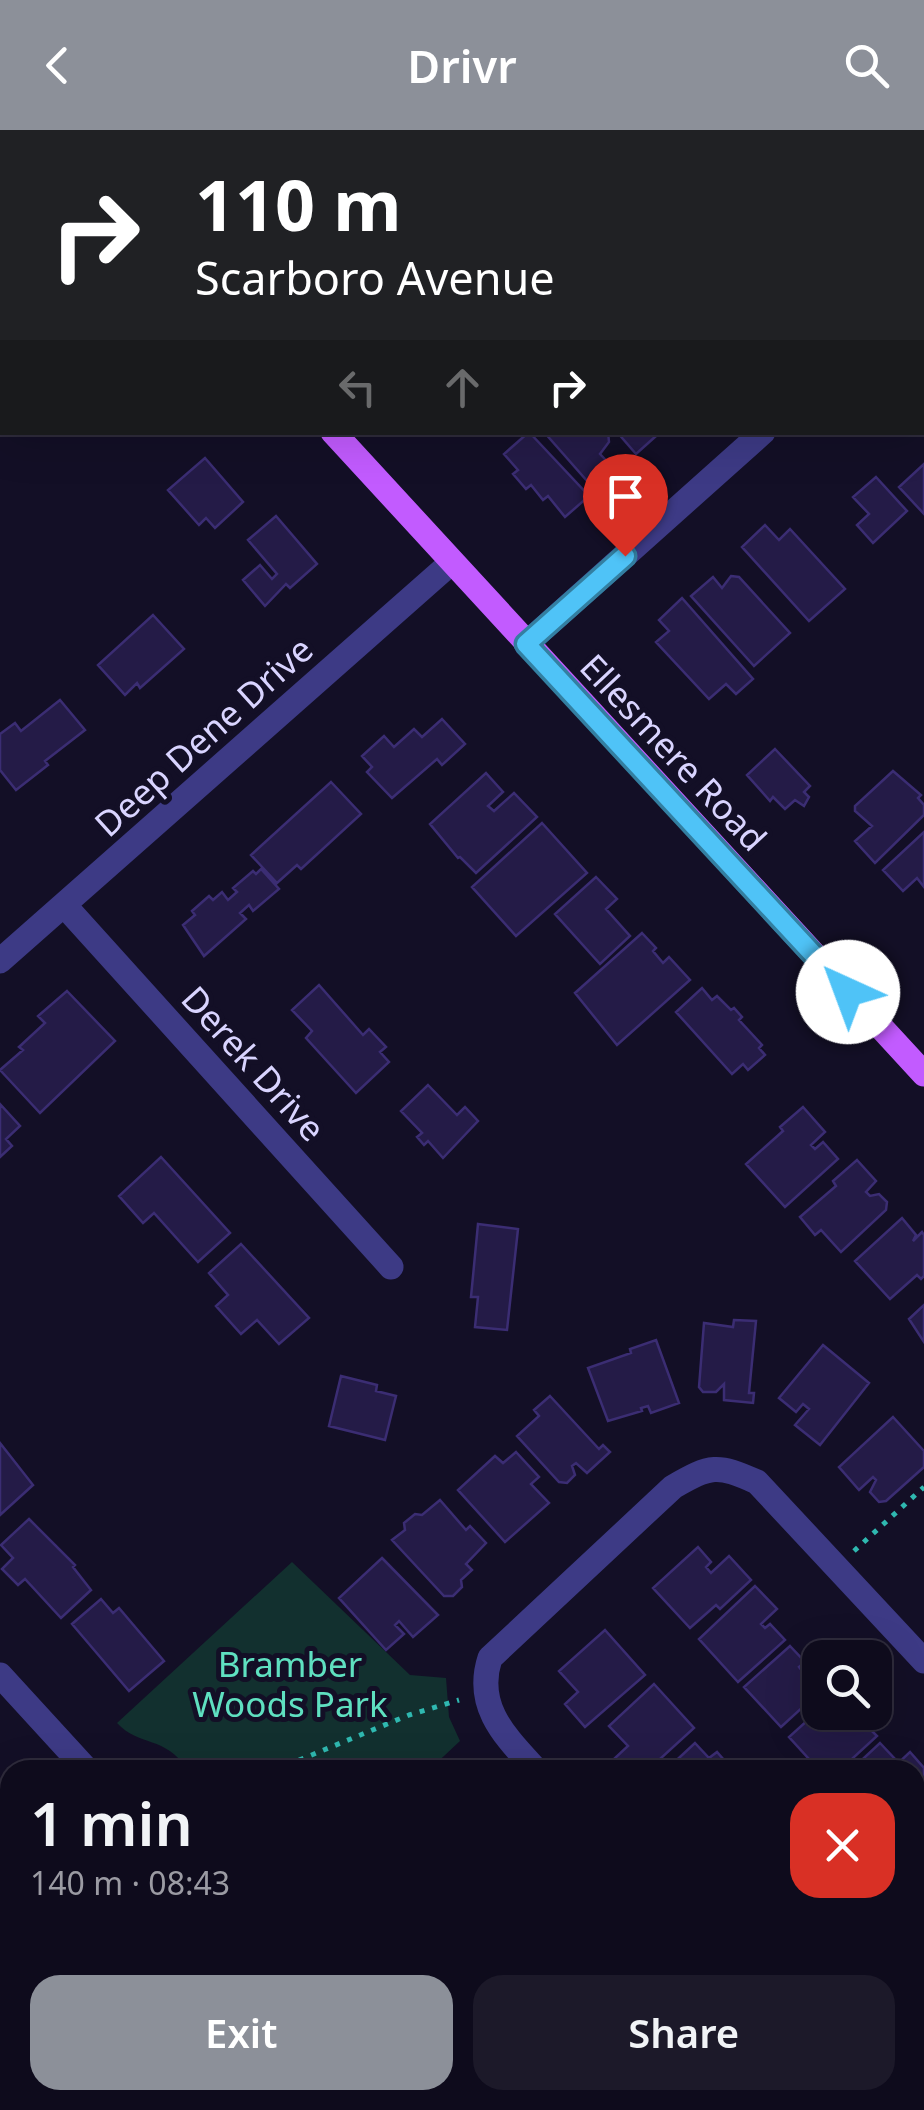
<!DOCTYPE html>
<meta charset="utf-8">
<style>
:root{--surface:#0e0b1c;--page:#1c1929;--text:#f1f3f6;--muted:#9b9ba3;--line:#2e2b3b;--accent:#8c9099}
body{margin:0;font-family:"Noto Sans",sans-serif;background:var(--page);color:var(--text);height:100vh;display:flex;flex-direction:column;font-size:38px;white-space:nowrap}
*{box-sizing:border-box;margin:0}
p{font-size:32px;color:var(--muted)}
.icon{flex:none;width:55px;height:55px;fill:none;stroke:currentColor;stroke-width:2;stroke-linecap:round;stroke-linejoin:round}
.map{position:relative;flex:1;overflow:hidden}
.side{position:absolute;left:0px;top:1630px;width:925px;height:350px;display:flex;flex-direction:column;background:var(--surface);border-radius:30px 30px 0 0;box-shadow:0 10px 40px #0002,0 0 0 2px var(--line)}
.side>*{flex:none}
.hud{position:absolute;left:0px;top:0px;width:925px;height:305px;box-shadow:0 10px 40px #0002,0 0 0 2px var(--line);background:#202124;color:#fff;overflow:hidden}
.buttons{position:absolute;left:802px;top:1510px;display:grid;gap:20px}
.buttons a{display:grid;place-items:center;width:90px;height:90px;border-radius:20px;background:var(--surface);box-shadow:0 10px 40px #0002,0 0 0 2px var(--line);font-size:50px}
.pin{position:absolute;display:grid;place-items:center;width:85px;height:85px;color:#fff;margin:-102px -42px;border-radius:50% 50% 50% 0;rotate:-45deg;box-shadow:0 0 10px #0007}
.pin .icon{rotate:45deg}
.me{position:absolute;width:110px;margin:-55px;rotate:317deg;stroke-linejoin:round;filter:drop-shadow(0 0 8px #0008)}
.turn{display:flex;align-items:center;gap:35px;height:210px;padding:0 30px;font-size:45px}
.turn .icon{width:130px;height:130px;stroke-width:2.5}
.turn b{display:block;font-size:70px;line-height:85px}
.lanes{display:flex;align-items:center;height:95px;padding:0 30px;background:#0003;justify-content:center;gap:50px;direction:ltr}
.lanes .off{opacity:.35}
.round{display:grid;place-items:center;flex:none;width:105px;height:105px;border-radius:30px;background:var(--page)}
.summary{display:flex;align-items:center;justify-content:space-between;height:170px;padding:0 30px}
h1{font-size:60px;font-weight:600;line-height:75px}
.action{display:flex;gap:20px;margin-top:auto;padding:20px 30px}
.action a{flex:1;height:115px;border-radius:30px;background:var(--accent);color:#fff;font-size:40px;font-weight:600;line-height:115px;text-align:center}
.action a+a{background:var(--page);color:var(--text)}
header{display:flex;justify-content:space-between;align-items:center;height:130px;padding:0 30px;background:var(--accent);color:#fff;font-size:45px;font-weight:600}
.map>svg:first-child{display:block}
</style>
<header><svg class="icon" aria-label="back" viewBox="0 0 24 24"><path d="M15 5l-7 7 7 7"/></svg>Drivr<svg class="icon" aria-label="search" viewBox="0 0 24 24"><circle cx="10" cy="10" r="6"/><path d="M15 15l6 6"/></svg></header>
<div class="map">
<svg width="924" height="1980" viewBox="0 0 924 1980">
<rect width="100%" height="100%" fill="#130f26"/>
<!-- green -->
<path fill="#12302f" d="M292,1432L410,1545L446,1548L449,1587L460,1611L429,1640H188C165,1605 139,1617 117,1593Z
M10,1689V1970H483L472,1980H0V1699Z"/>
<!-- building -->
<path fill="#241b47" stroke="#3b2d73" stroke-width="2.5" d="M529,302L589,366L565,387L548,366L543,370L531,355L526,359L513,344L518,340L504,324Z
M544,302H608L609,312L600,324L616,341L595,360Z
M617,302H653L656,306L636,324Z
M205,328L243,372L215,398L206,388L199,395L168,360Z
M924,334V384L899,357Z
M876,347L907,381L873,413L857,395L869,384L853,367Z
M276,386L317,434L290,458L286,454L265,476L243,450L260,435L272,449L277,444L248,410Z
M765,395L779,410L790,399L845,459L809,491L742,417Z
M731,446L739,447L790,503L754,536L691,466L713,447L722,458Z
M682,468L753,549L736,564L726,554L709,569L656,512L669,501L659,490Z
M153,485L184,519L140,558L137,553L125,565L98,535Z
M60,570L85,600L45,631L48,635L16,660L0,640V604L15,593L21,601Z
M442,589L465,614L442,635L437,629L392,668L367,642L372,637L362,626L384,606L394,617L414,599L422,607Z
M775,619L810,656L804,662L809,667L804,676L795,670L785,679L773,667L770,671L747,645Z
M893,641L921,665L918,668L924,675V685L875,733L855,711L872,696L855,681V676Z
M486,643L503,662L488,676L494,681L514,663L537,687L476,743L460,727L458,728L430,694Z
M331,652L361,684L301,739L297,735L277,753L251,725Z
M542,693L587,743L516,806L472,757Z
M924,702V757L917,748L903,761L883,740Z
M261,739L279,759L253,781L249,775L240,783L246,789L204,826L183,795L195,785L192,781L209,766L213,770L222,762L228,770L237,762L233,758L253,741L256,744Z
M596,747L617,769L606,779L630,806L600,834L555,784Z
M642,803L656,818L653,821L663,833L669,827L690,850L617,915L575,863Z
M319,855L363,905L369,899L386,917L380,922L389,932L356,963L306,908L312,901L292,880Z
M702,858L712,870L717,866L731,880L734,878L742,887L739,890L762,915L759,918L765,925L748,940L743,934L732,944L676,882Z
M67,861L115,911L40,983L0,940L23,920L19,917L45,893L38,886Z
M428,955L457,985L465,977L478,991L443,1028L428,1011L424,1015L417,1007L422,1003L401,981Z
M0,974L20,996L6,1009L12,1016L0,1027Z
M803,977L825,1002L811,1015L815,1019L823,1012L838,1029L785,1077L746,1034L783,1001L780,997Z
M161,1027L230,1103L198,1132L154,1083L143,1093L119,1066Z
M857,1030L876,1051L866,1062L870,1066L879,1064L887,1072L886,1080L841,1122L821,1100L815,1105L800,1087L836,1056L833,1051Z
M902,1088L916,1105L913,1111L922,1102L924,1105V1146L921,1149L917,1145L890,1169L855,1131Z
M478,1094L518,1099L507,1200L475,1197L478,1167H471Z
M241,1114L309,1188L279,1214L257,1190L241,1204L216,1176L228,1165L209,1143Z
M924,1175V1212L909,1189Z
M734,1190L756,1191L749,1263H754L753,1273L724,1270V1254L716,1262H703L699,1257L704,1193L733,1197Z
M656,1210L679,1273L651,1283L648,1276L641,1278L642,1281L608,1291L588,1238L631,1223L630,1219Z
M823,1215L869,1253L820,1315L795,1295L809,1279L803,1274L796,1282L779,1268Z
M341,1246L377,1255L376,1261L396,1266L385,1310L329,1296Z
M550,1266L599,1319L603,1315L610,1322L587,1343L576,1333L572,1336L575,1345L567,1353L559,1352L517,1306L539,1286L534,1280Z
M893,1287L924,1321V1337L886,1371L879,1372L870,1362L876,1350L873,1347L859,1360L839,1337Z
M0,1313L33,1355L0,1385Z
M516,1322L539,1347L531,1354L549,1373L505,1412L458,1360L495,1326L503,1333Z
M440,1370L466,1400L470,1396L486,1413L466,1434L472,1440L461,1450L462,1457L453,1466H444L392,1410L405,1400L404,1393L415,1384L422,1385Z
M29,1389L75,1435L73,1437L91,1460L61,1488L25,1449L18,1455L2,1439L13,1428L1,1415Z
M698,1417L711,1432L706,1437L711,1443L729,1426L751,1450L720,1479L716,1475L690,1498L653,1458Z
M382,1428L438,1485L413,1507L399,1491L395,1495L404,1504L386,1520L339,1468Z
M755,1456L777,1479L761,1494L765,1498L770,1494L785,1510L738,1552L699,1509Z
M101,1469L113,1483L119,1478L164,1531L129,1561L72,1494Z
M605,1500L645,1545L585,1597L565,1574L578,1562L559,1541Z
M790,1516L805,1532L799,1537L802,1541L819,1525L821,1528L820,1568L809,1578L806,1574L781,1597L744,1557Z
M654,1554L694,1598L648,1640H626L615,1628L628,1616L609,1596Z
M820,1579V1582H862L854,1591L857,1594L861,1590L877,1606L840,1640L835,1634L828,1640H819L789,1607Z
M695,1613L709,1628L717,1622L731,1638L666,1640Z
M880,1613L895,1629L889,1635L892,1639L910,1622L924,1638V1655L915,1663V1640H851Z
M924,1664V1746L920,1749L915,1743V1675Z
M915,1837L924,1847V1872L915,1880Z
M924,1891V1963L915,1953V1940L918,1937L915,1933V1899Z
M492,1970H540L547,1978L481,1980Z
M633,1970H716L717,1971L707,1980H642Z"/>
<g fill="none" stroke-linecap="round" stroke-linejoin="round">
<!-- path -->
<path stroke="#2fb8b0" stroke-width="5" stroke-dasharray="5 8" stroke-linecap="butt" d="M854,1421L924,1357
M275,1640L409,1585L459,1570
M0,1842L10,1836
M360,1970L368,1980"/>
<!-- minor -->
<path stroke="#3d3a85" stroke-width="25" d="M632,0L635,2
M922,161L924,159
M526,514L763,302
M65,776L391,1137
M0,831L452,432
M0,1545L87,1640
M536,1640C506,1607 474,1577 490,1528L673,1357C711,1335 717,1334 757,1352L924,1531
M841,1970L850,1980"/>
<!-- major -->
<path stroke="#c25bff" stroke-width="25" d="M55,0L57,2
M333,302L924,944"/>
</g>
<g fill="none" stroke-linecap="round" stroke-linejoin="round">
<!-- route casing -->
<g stroke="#337fa1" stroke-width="25">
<path id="route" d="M625,426L526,514L848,862"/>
</g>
<!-- route -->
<use href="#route" stroke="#4fc3f7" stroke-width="18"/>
</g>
<g text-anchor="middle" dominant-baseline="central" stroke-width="10" stroke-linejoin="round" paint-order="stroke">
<!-- street labels -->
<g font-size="35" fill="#d9d4ff" stroke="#130f26">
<text transform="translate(203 606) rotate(-42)">Deep Dene Drive</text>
<text transform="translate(674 622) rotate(47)">Ellesmere Road</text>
<text transform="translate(254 933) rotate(48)">Derek Drive</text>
</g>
<!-- park labels -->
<g font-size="35" fill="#5fe0c0" stroke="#130f26">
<text x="290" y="1533">Bramber<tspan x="290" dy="40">Woods Park</tspan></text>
</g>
</g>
</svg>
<div class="buttons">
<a><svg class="icon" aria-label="search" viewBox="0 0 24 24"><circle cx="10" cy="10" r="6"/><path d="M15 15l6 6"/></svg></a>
</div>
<div class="pin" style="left:625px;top:426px;background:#d93025"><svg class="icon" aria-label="arrive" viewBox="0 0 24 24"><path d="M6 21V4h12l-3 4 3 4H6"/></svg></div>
<svg class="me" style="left:848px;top:862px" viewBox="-20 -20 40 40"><circle r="19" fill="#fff"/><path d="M0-13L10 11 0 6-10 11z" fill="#4fc3f7"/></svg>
<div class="hud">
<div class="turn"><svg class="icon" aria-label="right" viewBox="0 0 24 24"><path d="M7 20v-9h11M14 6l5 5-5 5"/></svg><div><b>110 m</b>Scarboro Avenue</div></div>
<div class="lanes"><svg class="icon off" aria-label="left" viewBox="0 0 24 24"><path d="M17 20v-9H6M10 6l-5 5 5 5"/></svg><svg class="icon off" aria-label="ahead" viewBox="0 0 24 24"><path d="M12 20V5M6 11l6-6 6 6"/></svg><svg class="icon" aria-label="right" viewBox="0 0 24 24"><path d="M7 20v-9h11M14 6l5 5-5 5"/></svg></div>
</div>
<section class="side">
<div class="summary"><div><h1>1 min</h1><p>140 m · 08:43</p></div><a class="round" style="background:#d93025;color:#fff"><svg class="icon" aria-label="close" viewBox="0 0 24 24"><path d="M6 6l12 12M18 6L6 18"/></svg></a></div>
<div class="action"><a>Exit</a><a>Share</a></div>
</section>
</div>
